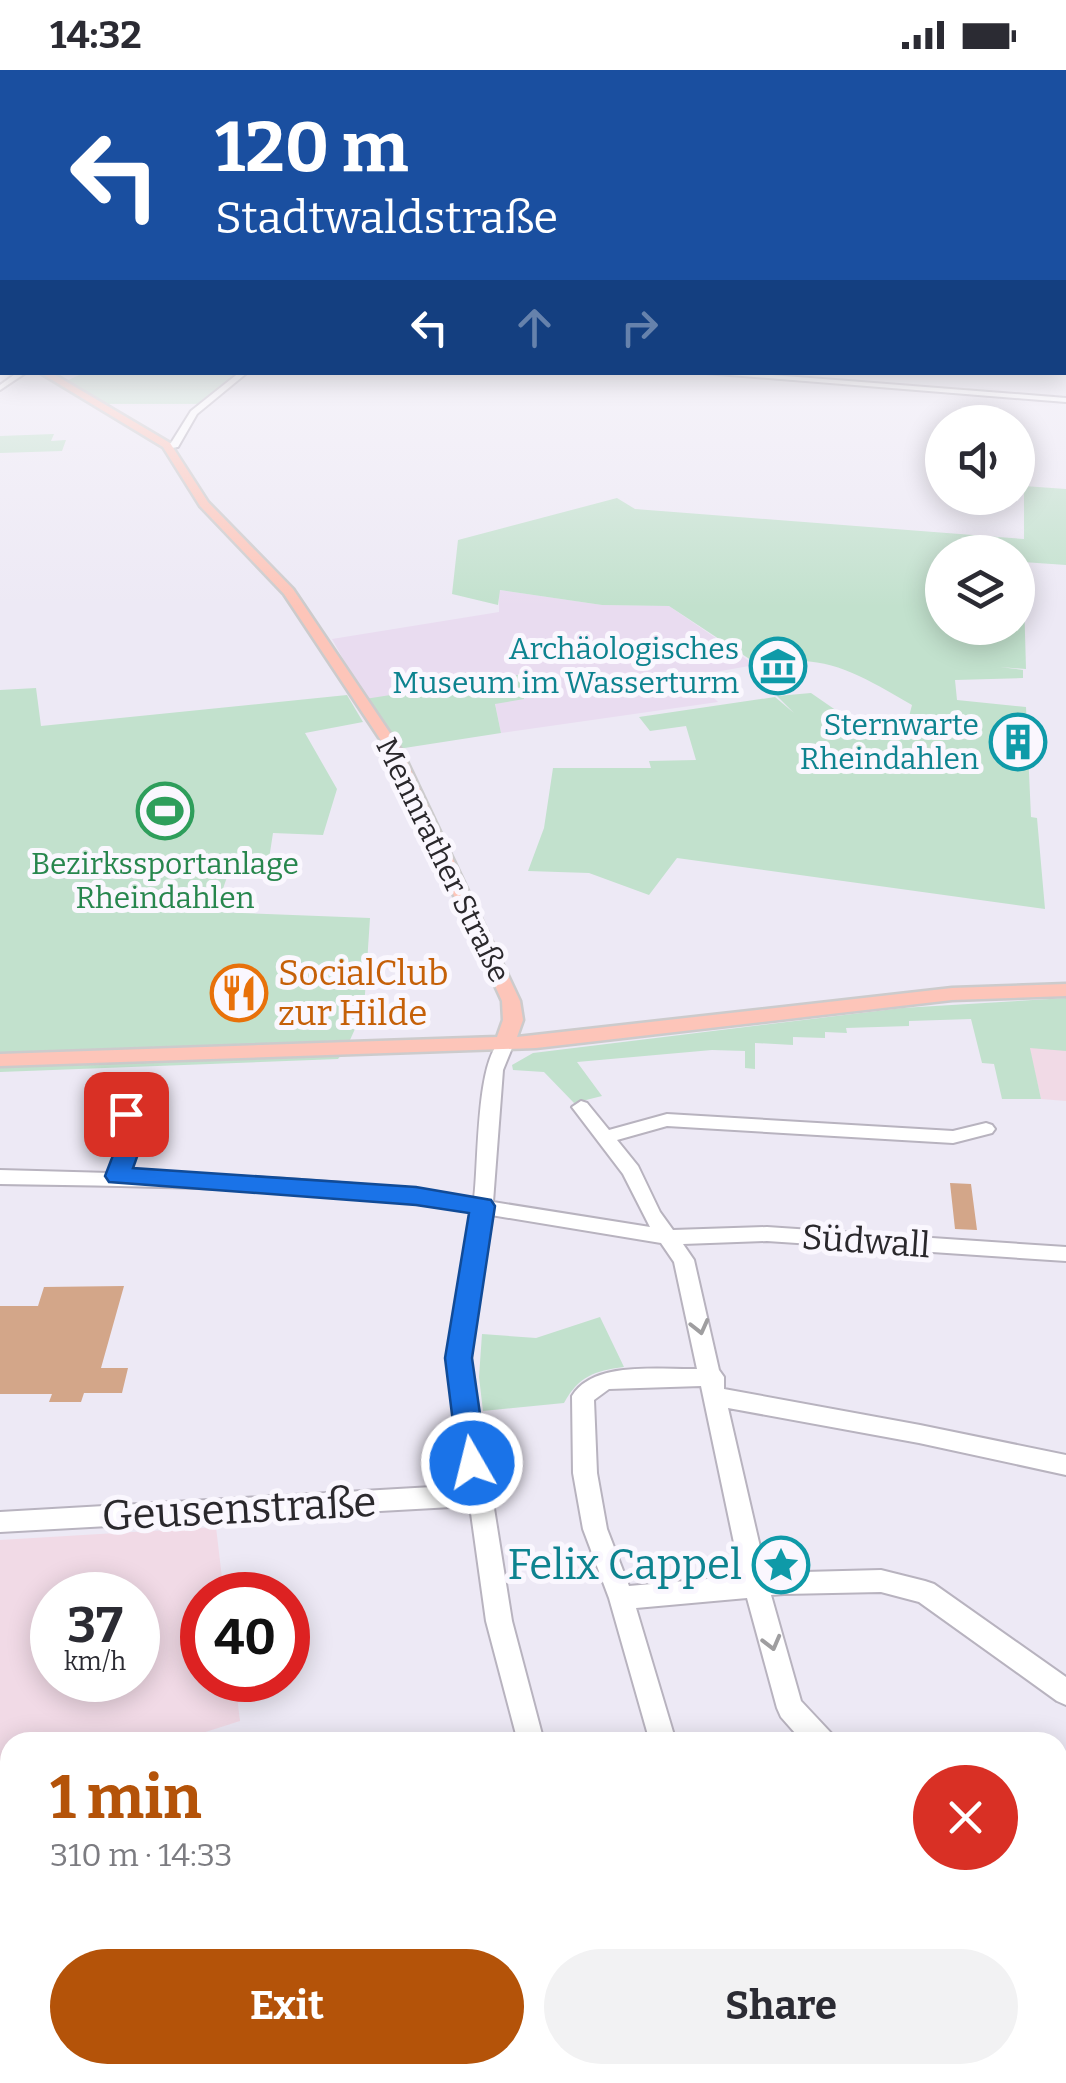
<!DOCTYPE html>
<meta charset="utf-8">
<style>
:root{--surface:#fff;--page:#f2f2f3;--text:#2b2b33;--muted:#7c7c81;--accent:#b45309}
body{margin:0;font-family:Bitter,serif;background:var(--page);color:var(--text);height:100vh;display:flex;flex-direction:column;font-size:38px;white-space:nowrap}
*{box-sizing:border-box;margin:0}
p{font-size:32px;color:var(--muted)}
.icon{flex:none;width:55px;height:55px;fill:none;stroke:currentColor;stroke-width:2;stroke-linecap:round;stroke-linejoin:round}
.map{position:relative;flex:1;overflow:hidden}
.side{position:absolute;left:0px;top:1662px;width:1068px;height:352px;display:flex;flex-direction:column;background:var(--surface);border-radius:30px 30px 0 0;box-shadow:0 5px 25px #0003}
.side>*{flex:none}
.banner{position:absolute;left:0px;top:0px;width:1068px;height:305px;box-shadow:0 5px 25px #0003;background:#1a4fa0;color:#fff;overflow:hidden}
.tools{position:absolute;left:925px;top:335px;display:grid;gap:20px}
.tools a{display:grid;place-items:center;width:110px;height:110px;border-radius:50%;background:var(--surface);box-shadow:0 5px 25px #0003;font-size:50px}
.speed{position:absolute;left:30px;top:1502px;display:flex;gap:20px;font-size:50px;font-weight:700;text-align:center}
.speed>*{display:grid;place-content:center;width:130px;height:130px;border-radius:50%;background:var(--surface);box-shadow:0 5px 25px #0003;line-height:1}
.speed small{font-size:25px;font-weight:400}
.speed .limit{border:15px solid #d22;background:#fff;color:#111}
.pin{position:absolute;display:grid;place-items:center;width:85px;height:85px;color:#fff;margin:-42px;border-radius:20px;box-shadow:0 5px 15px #0006}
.me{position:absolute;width:110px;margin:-55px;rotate:352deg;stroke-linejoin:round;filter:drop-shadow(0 0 8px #0008)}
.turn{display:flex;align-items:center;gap:35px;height:210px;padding:0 50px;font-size:45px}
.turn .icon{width:130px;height:130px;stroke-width:2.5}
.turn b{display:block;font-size:70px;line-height:85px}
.lanes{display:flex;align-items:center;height:95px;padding:0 50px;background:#0003;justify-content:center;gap:50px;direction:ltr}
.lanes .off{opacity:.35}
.round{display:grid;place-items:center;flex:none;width:105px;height:105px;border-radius:52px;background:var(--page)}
.summary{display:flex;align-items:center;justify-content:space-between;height:170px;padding:0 50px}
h1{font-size:60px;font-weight:700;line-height:75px;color:var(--accent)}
.cta{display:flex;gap:20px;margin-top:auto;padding:20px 50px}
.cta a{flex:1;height:115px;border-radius:60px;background:var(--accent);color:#fff;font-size:40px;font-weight:700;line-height:115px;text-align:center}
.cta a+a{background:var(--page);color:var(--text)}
.status{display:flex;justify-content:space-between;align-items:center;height:70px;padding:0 50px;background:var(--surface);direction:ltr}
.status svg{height:28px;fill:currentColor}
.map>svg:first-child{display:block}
</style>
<div class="status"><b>14:32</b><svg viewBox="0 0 49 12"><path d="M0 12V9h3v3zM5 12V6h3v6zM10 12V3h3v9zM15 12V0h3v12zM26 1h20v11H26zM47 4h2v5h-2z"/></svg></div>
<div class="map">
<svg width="1066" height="2013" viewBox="0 0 1066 2013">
<rect width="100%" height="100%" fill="#ede9f5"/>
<!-- commercial -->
<path fill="#e9dcf0" d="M499,520L602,535L669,536L755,595L692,606L718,632L501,663L495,633L366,630L332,569L499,542Z"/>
<!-- education -->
<path fill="#f1dae6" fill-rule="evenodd" d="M1029,977L1066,980V1031L1041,1029Z
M216,1457L224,1525H202V1610H235L240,1651L174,1672H10V1726L0,1730V1470ZM52,1525H138V1610H52Z
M232,2005H592L594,2013H204Z"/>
<!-- green -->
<path fill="#c2e1cd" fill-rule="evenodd" d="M86,302L243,303L200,334H105L64,312Z
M54,364L51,371L66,370L62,381L0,383V366Z
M1024,416L1066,419V495L1023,492L1026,599L1000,597L1023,600V608L955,610L957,630L1026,637L1031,747L1037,748L1045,839L677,788L649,825L589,803L528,801L544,758L553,698H651L649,691L696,690L686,656L650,661L639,647L775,627L794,643L777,626L811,623L866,661L904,666L912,635C853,601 826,583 757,594L669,536L602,535L500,520L498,535L452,524L458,470L617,428L635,439L1024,469ZM942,482H1018V558H942Z
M524,604V629L495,634L501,663L398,679L365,629Z
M36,618L41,656L347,625L363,652L305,663L337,719L323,765L273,763L267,802L178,796L175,803L227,807L215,842L370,848L364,939L350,970L0,984V620Z
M1066,928V981L1030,978L1041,1029H1002L994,994L982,993L971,949L909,951V956L846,958L847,963L825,962V968L793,967V975L755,973V999L745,998V981L712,980L577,992L602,1026L574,1033L544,1002L513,1000L512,995L533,983L902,938Z
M341,985L338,989L0,1002V996L42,992Z
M600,1247L624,1297C594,1301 579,1306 564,1333L483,1341L479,1307L482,1264L536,1268Z"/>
<!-- building -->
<path fill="#d3a689" d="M950,1113L971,1114L977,1160L955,1159Z
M124,1216L101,1298H128L122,1323H84L81,1332H49L52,1324H0V1236H38L44,1217Z"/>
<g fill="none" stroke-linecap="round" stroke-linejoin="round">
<!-- minor casing -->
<g stroke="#b8b3bf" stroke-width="4">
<path id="minor" d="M0,264H2V268L0,269Z
M18,302H27L0,320V315Z
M240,302H248L197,344L178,377L165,379V375L171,373L191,341Z
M693,302H732L1066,328V332Z
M505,968L514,973L503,1000L493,1132L650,1157L623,1104L572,1037L581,1031L587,1033L609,1060L667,1044L953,1061L986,1053L992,1055L995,1059L992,1063L953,1073L667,1056L617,1070L638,1096L660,1142L673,1160L767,1157L1066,1177V1191L767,1171L683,1174L694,1190L719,1300L724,1307V1319L920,1355L1066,1385V1405L919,1373L728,1338L766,1503L881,1500L925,1511L934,1514L1066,1607V1635L1057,1631L919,1532L881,1522L784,1524L771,1525L801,1631L831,1663L834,1672H803L781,1647L777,1638L747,1528L636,1538L676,1672H650L609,1528L583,1459L573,1403L572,1326C594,1290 660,1300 697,1299L674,1192L661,1173L491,1145L470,1288L512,1551L544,1672H518L486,1551L470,1436L0,1462V1442L467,1415L448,1288L472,1142C316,1116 157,1117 0,1114V1100L110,1103L125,1062L115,1054L120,1039L146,1031L165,1044L157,1058L143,1063L128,1103C244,1106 360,1110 474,1129C479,1096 475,981 505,968ZM143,1044L146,1046L144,1050L134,1051V1047ZM701,1316L741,1506L629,1516L607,1459L597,1403L594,1330L609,1319Z
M1066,1713V1741L1058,1743V1715Z
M1058,1904H1066V1934H1058Z
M610,2005H642L644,2013H612Z
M776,2005H826L823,2013H773Z"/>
</g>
<!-- major casing -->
<g stroke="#cccbcc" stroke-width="5">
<path id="major" d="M0,271H2V276H0Z
M39,302H50L170,373L208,432L293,519L402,681L520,931L523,950L517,967L952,918L1066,914V926L952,930L536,978L0,996V984L497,967L503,950L502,931L388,681L284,524L200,436L163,377Z"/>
</g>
<!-- minor -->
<use href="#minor" fill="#fff" fill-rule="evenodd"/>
<!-- major -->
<use href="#major" fill="#fdc5b9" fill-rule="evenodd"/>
</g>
<!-- one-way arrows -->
<defs><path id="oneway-chevron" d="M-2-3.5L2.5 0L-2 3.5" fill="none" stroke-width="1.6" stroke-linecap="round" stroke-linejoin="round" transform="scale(2.5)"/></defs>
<g stroke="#9f9ea0">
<use href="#oneway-chevron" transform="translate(700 1257) rotate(76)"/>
<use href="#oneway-chevron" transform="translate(772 1573) rotate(75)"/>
</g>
<!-- sky -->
<linearGradient id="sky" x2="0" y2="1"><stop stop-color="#8db8e8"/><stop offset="0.48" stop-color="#f7f5fa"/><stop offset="1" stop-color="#f7f5fa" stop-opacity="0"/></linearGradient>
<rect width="1066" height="537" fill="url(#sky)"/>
<!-- route -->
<path fill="#1a73e8" stroke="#114b97" stroke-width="2.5" d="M126,1036L134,1038L136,1050L147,1059L133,1098L416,1117L491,1130L495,1136L472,1288L487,1393L483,1402L472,1406L462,1402L458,1393L445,1288L469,1143L416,1135L109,1112L105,1106L122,1062L112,1054L117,1038Z"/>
<!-- icons -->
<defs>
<g id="museum-ring" transform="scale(2.875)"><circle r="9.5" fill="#faf7fe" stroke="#0f9aa8" stroke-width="1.5"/><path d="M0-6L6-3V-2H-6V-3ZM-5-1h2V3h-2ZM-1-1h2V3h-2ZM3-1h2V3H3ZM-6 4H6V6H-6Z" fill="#0f9aa8"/></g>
<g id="building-ring" transform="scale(2.875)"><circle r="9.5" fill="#faf7fe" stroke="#0f9aa8" stroke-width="1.5"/><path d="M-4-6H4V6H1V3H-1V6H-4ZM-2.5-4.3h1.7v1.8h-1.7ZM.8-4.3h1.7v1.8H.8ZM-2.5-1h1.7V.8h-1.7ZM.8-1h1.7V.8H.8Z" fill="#0f9aa8"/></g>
<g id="stadium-ring" transform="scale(2.875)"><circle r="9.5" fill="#faf7fe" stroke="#2e9e5b" stroke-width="1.5"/><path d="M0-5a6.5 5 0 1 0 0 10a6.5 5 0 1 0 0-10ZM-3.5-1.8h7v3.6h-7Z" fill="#2e9e5b"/></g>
<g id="restaurant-ring" transform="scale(2.875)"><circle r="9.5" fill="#faf7fe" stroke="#e8710a" stroke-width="1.5"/><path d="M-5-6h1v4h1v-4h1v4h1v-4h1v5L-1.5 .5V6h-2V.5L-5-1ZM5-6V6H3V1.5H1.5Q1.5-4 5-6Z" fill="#e8710a"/></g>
<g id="sight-ring" transform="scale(2.875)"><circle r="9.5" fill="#faf7fe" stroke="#0f9aa8" stroke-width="1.5"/><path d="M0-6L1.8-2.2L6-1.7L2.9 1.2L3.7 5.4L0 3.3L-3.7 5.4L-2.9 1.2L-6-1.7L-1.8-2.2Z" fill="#0f9aa8"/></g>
</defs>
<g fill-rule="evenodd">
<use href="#museum-ring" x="778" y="596"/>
<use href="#building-ring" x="1018" y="672"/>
<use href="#stadium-ring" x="165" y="741"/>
<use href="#restaurant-ring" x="239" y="923"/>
<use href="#sight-ring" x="781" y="1495"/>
</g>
<g text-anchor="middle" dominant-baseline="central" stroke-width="10" stroke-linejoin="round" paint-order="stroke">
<!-- far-culture labels -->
<g font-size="30" fill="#0d838f" stroke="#faf7fe" text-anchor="end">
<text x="739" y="579">Archäologisches<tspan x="739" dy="34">Museum im Wasserturm</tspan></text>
<text x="979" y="655">Sternwarte<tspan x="979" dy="34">Rheindahlen</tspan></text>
</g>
<!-- far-street labels -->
<g font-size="30" fill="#2a282c" stroke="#faf7fe">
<text transform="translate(443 790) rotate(64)">Mennrather Straße</text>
</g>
<!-- far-leisure labels -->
<g font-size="30" fill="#27864d" stroke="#faf7fe">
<text x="165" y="794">Bezirkssportanlage<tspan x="165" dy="34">Rheindahlen</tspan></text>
</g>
<!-- food labels -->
<g font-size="35" fill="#c56008" stroke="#faf7fe" text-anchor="start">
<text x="278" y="903">SocialClub<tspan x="278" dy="40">zur Hilde</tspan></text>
</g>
<!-- street labels -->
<g font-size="35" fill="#2a282c" stroke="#faf7fe">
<text transform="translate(866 1171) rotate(4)">Südwall</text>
</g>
<!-- near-street labels -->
<g font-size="42" fill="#2a282c" stroke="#faf7fe">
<text transform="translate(239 1439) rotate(-3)">Geusenstraße</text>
</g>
<!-- near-culture labels -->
<g font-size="42" fill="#0d838f" stroke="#faf7fe" text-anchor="end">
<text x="742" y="1495">Felix Cappel</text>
</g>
</g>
</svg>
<div class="tools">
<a><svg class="icon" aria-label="sound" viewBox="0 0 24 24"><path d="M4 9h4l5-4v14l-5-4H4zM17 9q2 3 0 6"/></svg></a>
<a><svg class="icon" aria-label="layers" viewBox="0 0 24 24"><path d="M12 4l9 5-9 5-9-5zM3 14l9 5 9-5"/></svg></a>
</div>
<div class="speed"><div>37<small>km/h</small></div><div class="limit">40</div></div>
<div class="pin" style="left:126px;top:1044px;background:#d93025"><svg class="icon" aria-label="arrive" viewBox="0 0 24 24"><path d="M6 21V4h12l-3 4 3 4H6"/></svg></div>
<svg class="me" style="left:472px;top:1393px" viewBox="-20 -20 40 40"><circle r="17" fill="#1a73e8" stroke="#fff" stroke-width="3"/><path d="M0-11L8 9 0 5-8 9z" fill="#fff"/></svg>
<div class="banner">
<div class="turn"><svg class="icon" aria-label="left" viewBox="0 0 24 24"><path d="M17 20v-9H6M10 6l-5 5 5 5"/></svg><div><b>120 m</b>Stadtwaldstraße</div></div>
<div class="lanes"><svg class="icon" aria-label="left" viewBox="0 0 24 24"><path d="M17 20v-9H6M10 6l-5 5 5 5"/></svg><svg class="icon off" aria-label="ahead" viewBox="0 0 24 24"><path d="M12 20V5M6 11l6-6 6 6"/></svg><svg class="icon off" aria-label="right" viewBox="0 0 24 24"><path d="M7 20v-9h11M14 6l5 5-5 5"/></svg></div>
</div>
<section class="side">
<div class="summary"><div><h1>1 min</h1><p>310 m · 14:33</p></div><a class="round" style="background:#d93025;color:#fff"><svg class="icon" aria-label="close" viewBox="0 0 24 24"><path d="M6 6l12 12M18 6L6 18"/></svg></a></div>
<div class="cta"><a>Exit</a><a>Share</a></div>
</section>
</div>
